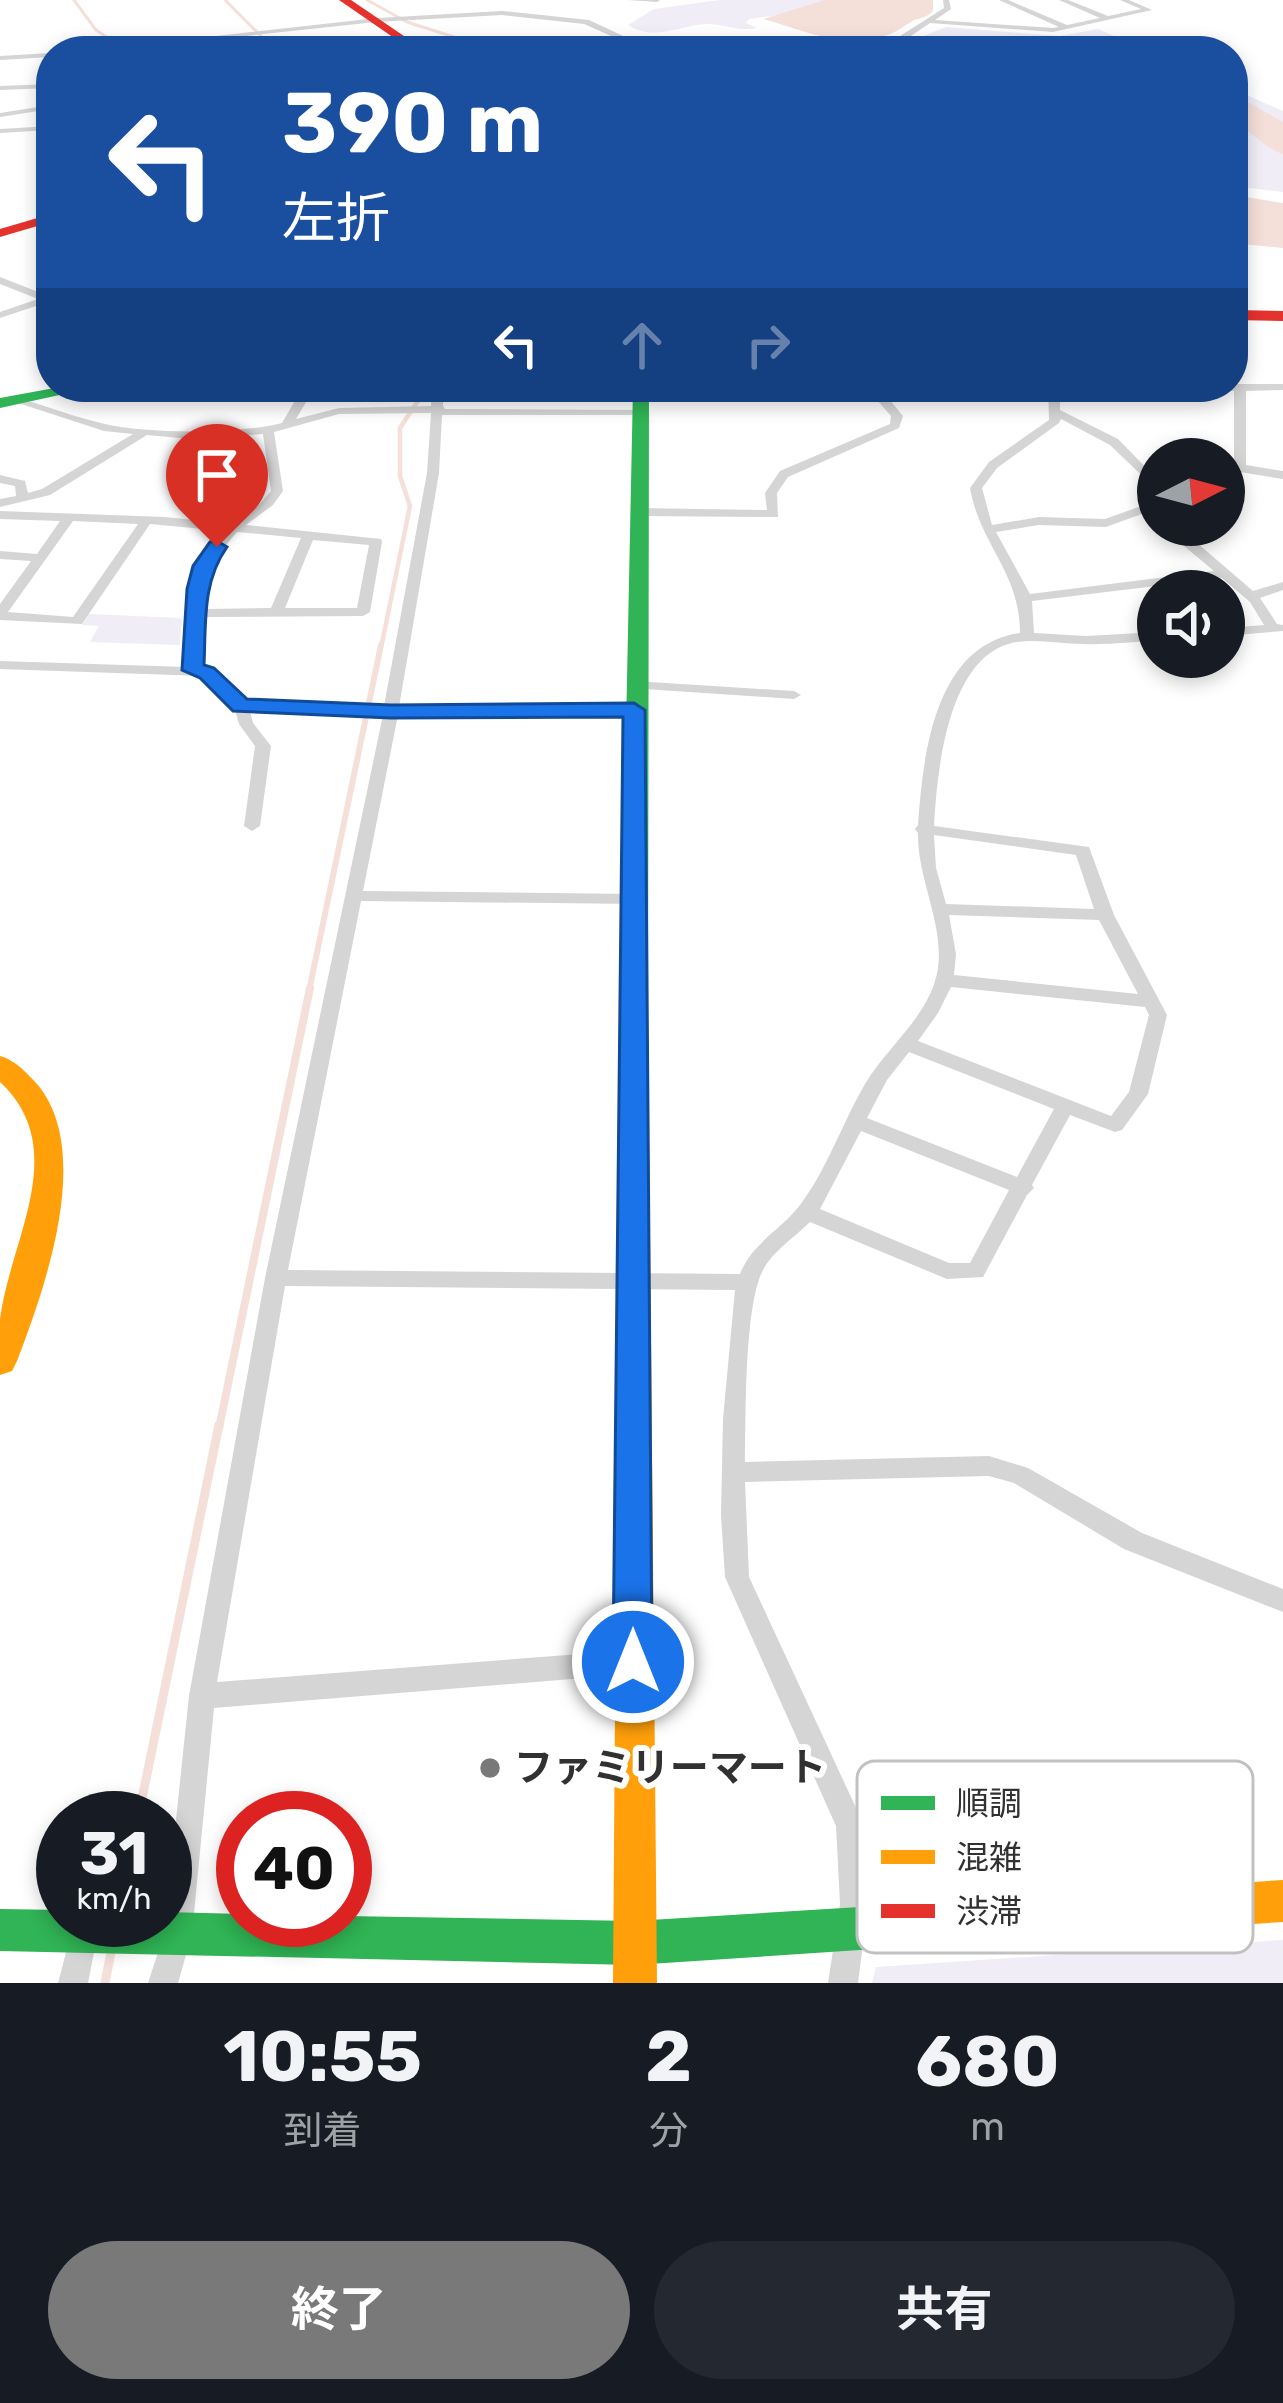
<!DOCTYPE html>
<html lang="ja">
<meta charset="utf-8">
<style>
:root{--surface:#171b24;--page:#242831;--text:#f1f3f6;--muted:#9ea1a6;--accent:#797979}
body{margin:0;font-family:Rubik,"Noto Sans JP",sans-serif;background:var(--page);color:var(--text);height:100vh;display:flex;flex-direction:column;font-size:45px;white-space:nowrap}
*{box-sizing:border-box;margin:0}
p{font-size:39px;color:var(--muted)}
.icon{flex:none;width:66px;height:66px;fill:none;stroke:currentColor;stroke-width:2;stroke-linecap:round;stroke-linejoin:round}
.map{position:relative;height:1983px;overflow:hidden}
.side{display:flex;flex-direction:column;background:var(--surface);flex:1}
.side>*{flex:none}
.banner{position:absolute;left:36px;top:36px;width:1212px;height:366px;border-radius:48px;box-shadow:0 6px 18px #0003;background:#1a4fa0;color:#fff;overflow:hidden}
.needle{width:78px;rotate:84deg}
.controls{position:absolute;left:1137px;top:438px;display:grid;gap:24px}
.controls a{display:grid;place-items:center;width:108px;height:108px;border-radius:50%;background:var(--surface);box-shadow:0 6px 18px #0003;font-size:60px}
.speed{position:absolute;left:36px;top:1791px;display:flex;gap:24px;font-size:60px;font-weight:700;text-align:center}
.speed>*{display:grid;place-content:center;width:156px;height:156px;border-radius:50%;background:var(--surface);box-shadow:0 6px 18px #0003;line-height:1}
.speed small{font-size:30px;font-weight:400}
.speed .limit{border:18px solid #d22;background:#fff;color:#111}
.pin{position:absolute;display:grid;place-items:center;width:102px;height:102px;color:#fff;margin:-123px -51px;border-radius:50% 50% 50% 0;rotate:-45deg;box-shadow:0 0 12px #0007}
.pin .icon{rotate:45deg}
.me{position:absolute;width:132px;margin:-66px;rotate:0deg;stroke-linejoin:round;filter:drop-shadow(0 0 9px #0008)}
.turn{display:flex;align-items:center;gap:42px;height:252px;padding:0 48px;font-size:54px}
.turn .icon{width:156px;height:156px;stroke-width:2.5}
.turn b{display:block;font-size:84px;line-height:102px}
.lanes{display:flex;align-items:center;height:114px;padding:0 48px;background:#0003;justify-content:center;gap:60px;direction:ltr}
.lanes .off{opacity:.35}
.eta{display:flex;justify-content:space-evenly;align-items:center;height:204px;text-align:center}
.eta b{font-size:72px;font-weight:700;line-height:84px}
.action{display:flex;gap:24px;margin-top:auto;padding:24px 48px}
.action a{flex:1;height:138px;border-radius:72px;background:var(--accent);color:#fff;font-size:48px;font-weight:700;line-height:138px;text-align:center}
.action a+a{background:var(--page);color:var(--text)}
.map>svg:first-child{display:block}
</style>
<div class="map">
<svg width="1283" height="1983" viewBox="0 0 1283 1983">
<rect width="100%" height="100%" fill="#fff"/>
<!-- green -->
<path fill="#f0edf6" d="M720,0H825L799,12L749,19L746,23L757,28C739,32 724,24 707,24C680,25 653,42 628,25L654,9Z
M946,27L1060,36L1098,29L1148,51H865L904,44Z
M1233,89L1283,111V192L1233,186Z
M89,614L182,618L180,645L90,642L99,626L82,625Z
M1283,1940V1983H872L876,1967Z"/>
<!-- water -->
<path fill="#f4e0d9" d="M825,0H933V11C925,20 917,17 909,23C862,58 816,34 763,19Z
M1233,94L1283,122V154C1262,147 1254,131 1233,124Z
M1233,195L1283,203V248L1233,243Z"/>
<g fill="none" stroke-linecap="round" stroke-linejoin="round">
<!-- stream-far4 -->
<path stroke="#f4e0d9" stroke-width="3" d="M74,0L96,30L128,51
M225,0L276,51
M367,0L407,22L498,51"/>
<!-- stream-far3 -->
<path stroke="#f4e0d9" stroke-width="4.5" d="M381,648L410,506L400,476V428L427,387"/>
<!-- stream-far2 -->
<path stroke="#f4e0d9" stroke-width="6" d="M309,991L381,645"/>
<!-- stream-far1 -->
<path stroke="#f4e0d9" stroke-width="8" d="M219,1428L310,988"/>
<!-- stream -->
<path stroke="#f4e0d9" stroke-width="9" d="M138,1818L219,1425
M105,1983L112,1947"/>
<!-- street -->
<path fill="#d5d5d5" fill-rule="evenodd" d="M628,0H660L657,2Z
M943,0H949L951,9L935,20L1053,28L1059,27L999,0H1008L1067,25L1100,18L1059,0H1068L1108,16L1141,9L1120,0H1129L1152,10L1053,32L930,23L905,40L839,51H822L900,36L944,8Z
M502,11L589,20L655,51H645L584,24L502,15L376,22L106,51H81L377,18Z
M51,53V57L0,60V56Z
M51,84V88L0,90V86Z
M51,105V109L0,117V113Z
M51,126V130L0,133V129Z
M0,277L51,297V301L0,318V312L38,299L0,284Z
M1233,384H1283V390L1246,391V465L1283,471V479L1240,472L1234,468V391H1060V410L1118,439L1158,480V491L1110,445L1061,419L1059,423L997,468L982,488L992,525L1039,517L1105,519L1158,500V508L1106,527L1039,525L996,532L1030,594L1214,571L1178,541L1172,525H1184L1189,536L1253,591L1283,582V590L1260,598L1277,624L1283,625V631L1224,636V628L1264,625L1250,602L1222,578L1032,601L1034,633L1086,636L1158,632V640C1133,642 1108,645 1083,644C1061,644 1039,639 1017,642C948,652 937,771 934,826L1089,847L1114,915L1167,1015L1148,1094L1122,1130L1115,1132L1070,1115L1032,1185L1034,1188L1027,1195L983,1277L947,1279L810,1222C795,1237 773,1251 763,1270C744,1306 746,1418 745,1462L989,1456L1028,1468L1142,1533L1283,1589V1612L1124,1549L1014,1483L989,1476L745,1482L749,1577L864,1825L868,1904L858,1983H828L840,1904L836,1826L725,1577L721,1515L723,1419L735,1290L285,1286L217,1682L633,1650L642,1653L646,1662L642,1671L633,1674L214,1708L192,1934L178,1983H148L164,1934L189,1696L265,1278L383,715L250,711L253,723L271,746L260,826L252,831L244,826L255,746L239,724L234,707L203,676L0,669V661L186,667C188,617 188,569 224,531L150,524L82,624L0,620V604L31,561L0,559V551L37,554L60,521L0,519V511L165,517L231,524L259,505L271,491L263,434L191,439L147,435L50,495L0,507V499L16,496L15,486L0,483V475L25,481L28,493L42,489L133,434L104,431L15,402L25,400C52,408 78,418 105,424C148,434 240,434 282,423L303,387H315L296,419L339,408L431,406L432,387H444L443,406L445,409L644,410L646,412L640,415H442L439,473L399,707L634,706L641,710L634,714L398,715L363,891L636,894L644,899L636,904L361,901L288,1270L740,1274C752,1243 781,1230 800,1205C828,1168 842,1123 865,1084C888,1045 931,1015 938,968C944,923 917,878 918,833L915,829L918,825C923,756 934,645 1020,633C1020,572 980,545 970,488L989,462L1049,420L1048,387H1233ZM431,413L427,473L384,706L245,702L212,669L200,667L202,617L363,616L370,612L382,542L381,539L246,525L273,505L283,491L274,432L339,414ZM73,521L138,524L73,617L8,612ZM237,532L301,538L271,608L203,609C207,578 216,555 237,532ZM313,540L369,545L357,608H285ZM934,835L1076,855L1094,909L946,904L936,868ZM949,915L1099,920L1138,994L954,975L956,954ZM951,987L1145,1007L1149,1015L1129,1092L1111,1116L918,1041L938,1013ZM909,1052L1054,1109L1017,1177L867,1118L887,1080ZM861,1131L1009,1190L970,1263H949L820,1209Z
M876,387H888L889,399L903,416L899,428L788,477L777,493L778,517L638,516L632,512L638,508L767,510L765,493L780,471L890,424L891,416L877,400Z
M634,681L794,691L801,695L794,699L629,688V682Z
M78,1920L94,1922L98,1932L88,1983H58L74,1922Z"/>
<!-- fast -->
<path fill="#30b455" fill-rule="evenodd" d="M60,387H96L0,408V398Z
M633,387H649L648,1021L634,1030L620,1021Z
M1103,1892L1118,1898L1124,1913L1118,1928L1103,1934L634,1965L0,1951V1909L63,1910V1920H165V1912L243,1914V1920H345V1916L634,1921Z"/>
<!-- slow -->
<path fill="#ff9f0a" fill-rule="evenodd" d="M634,1012L648,1021L657,1983H613L620,1021Z
M0,1056C15,1060 26,1072 37,1084C94,1151 45,1288 17,1361L12,1371L0,1375C0,1357 0,1337 0,1319C10,1240 72,1149 0,1082Z
M1283,1880V1922L1103,1934L1088,1928L1082,1913L1088,1898L1103,1892Z"/>
<!-- jam -->
<path fill="#e5322d" fill-rule="evenodd" d="M339,0H351L426,51H413Z
M51,214V222L0,237V229Z
M1233,310L1283,311V321L1233,320Z"/>
</g>
<!-- route -->
<path fill="#1a73e8" stroke="#114b97" stroke-width="3" d="M217,541L227,547C202,582 206,624 204,665L214,668L247,699L391,705L634,703L645,710L652,1662L646,1675L633,1680L619,1675L613,1662L623,717L391,718L233,711L200,678L182,670L187,589L193,566L210,542Z"/>
<!-- markers -->
<circle fill="#797979" stroke="#fff" stroke-width="4.5" cx="490" cy="1768" r="12"/>
<g text-anchor="middle" dominant-baseline="central" stroke-width="12" stroke-linejoin="round" paint-order="stroke">
<!-- near-poi labels -->
<g font-size="39" font-weight="bold" fill="#313131" stroke="#fff" text-anchor="start">
<text x="514" y="1768">ファミリーマート</text>
</g>
</g>
<!-- legend -->
<rect x="857" y="1761" width="396" height="192" rx="18" fill="#fff" stroke="#c1c1c1" stroke-width="3"/>
<rect x="881" y="1796" width="54" height="14" fill="#30b455"/>
<rect x="881" y="1850" width="54" height="14" fill="#ff9f0a"/>
<rect x="881" y="1904" width="54" height="14" fill="#e5322d"/>
<g font-size="33" fill="#313131">
<text x="956" y="1815">順調</text>
<text x="956" y="1869">混雑</text>
<text x="956" y="1923">渋滞</text>
</g>
</svg>
<div class="controls">
<a><svg class="needle" viewBox="-14 -14 28 28"><path d="M0-13l5 13h-10z" fill="#e53935"/><path d="M0 13l5-13h-10z" fill="#9ea1a6"/></svg></a>
<a><svg class="icon" aria-label="sound" viewBox="0 0 24 24"><path d="M4 9h4l5-4v14l-5-4H4zM17 9q2 3 0 6"/></svg></a>
</div>
<div class="speed"><div>31<small>km/h</small></div><div class="limit">40</div></div>
<div class="pin" style="left:217px;top:547px;background:#d93025"><svg class="icon" aria-label="arrive" viewBox="0 0 24 24"><path d="M6 21V4h12l-3 4 3 4H6"/></svg></div>
<svg class="me" style="left:633px;top:1662px" viewBox="-20 -20 40 40"><circle r="17" fill="#1a73e8" stroke="#fff" stroke-width="3"/><path d="M0-11L8 9 0 5-8 9z" fill="#fff"/></svg>
<div class="banner">
<div class="turn"><svg class="icon" aria-label="left" viewBox="0 0 24 24"><path d="M17 20v-9H6M10 6l-5 5 5 5"/></svg><div><b>390 m</b>左折</div></div>
<div class="lanes"><svg class="icon" aria-label="left" viewBox="0 0 24 24"><path d="M17 20v-9H6M10 6l-5 5 5 5"/></svg><svg class="icon off" aria-label="ahead" viewBox="0 0 24 24"><path d="M12 20V5M6 11l6-6 6 6"/></svg><svg class="icon off" aria-label="right" viewBox="0 0 24 24"><path d="M7 20v-9h11M14 6l5 5-5 5"/></svg></div>
</div>
</div>
<section class="side">
<div class="eta">
<div><b>10:55</b><p>到着</p></div>
<div><b>2</b><p>分</p></div>
<div><b>680</b><p>m</p></div>
</div>
<div class="action"><a>終了</a><a>共有</a></div>
</section>
